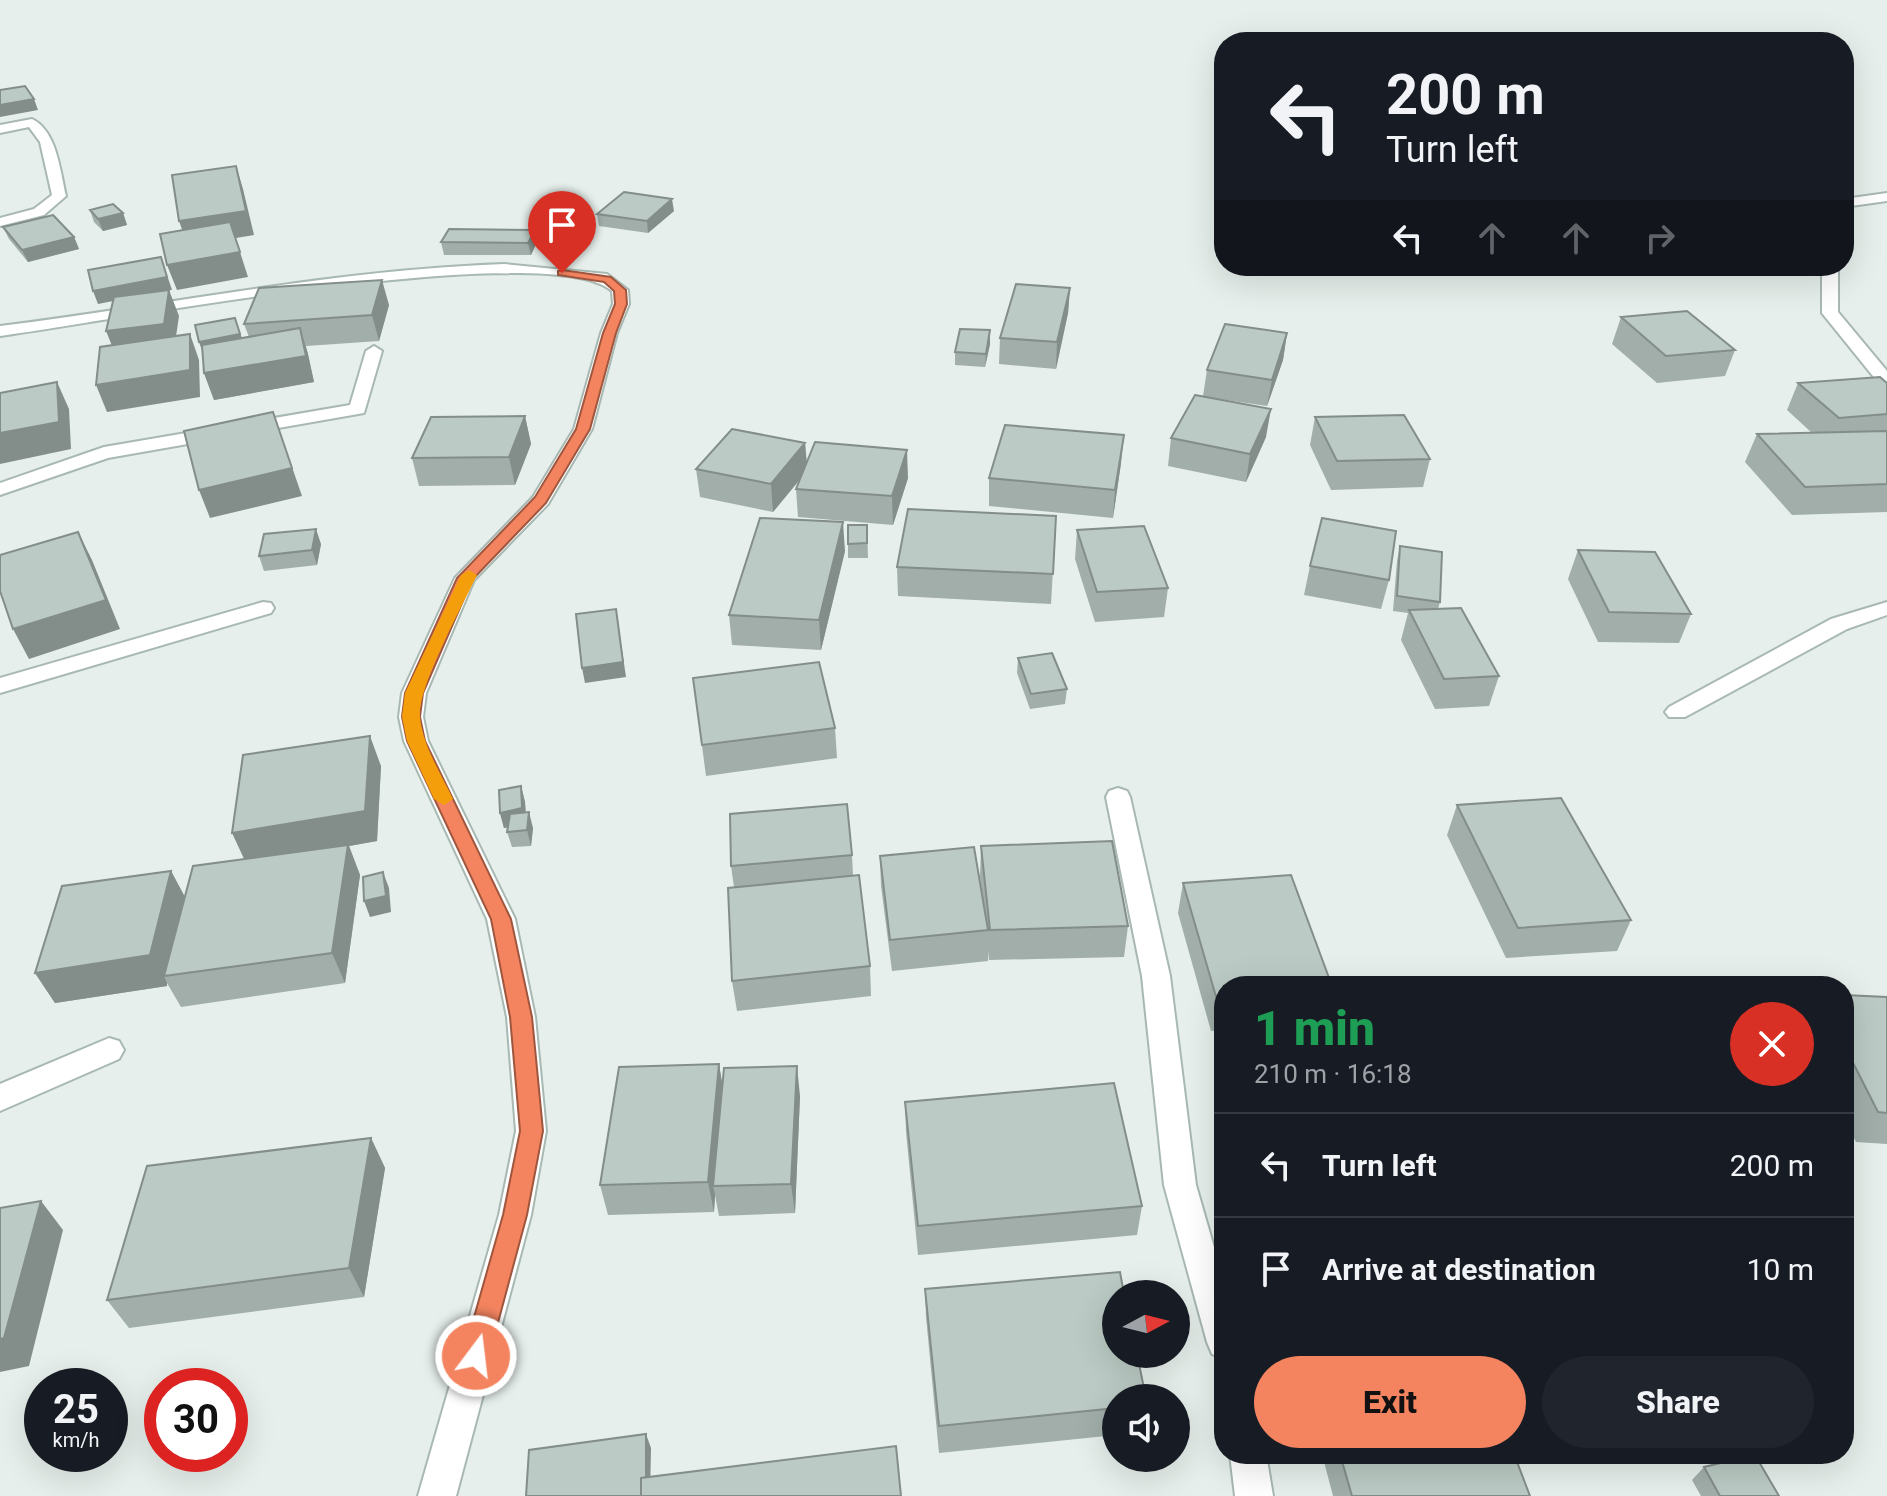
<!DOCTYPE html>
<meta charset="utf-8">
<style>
:root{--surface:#171b24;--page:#20242c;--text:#f1f3f6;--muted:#9ea1a6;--line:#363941;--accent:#f4845f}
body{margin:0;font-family:Roboto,sans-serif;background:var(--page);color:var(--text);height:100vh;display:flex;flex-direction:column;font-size:30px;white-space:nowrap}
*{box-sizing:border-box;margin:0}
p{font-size:26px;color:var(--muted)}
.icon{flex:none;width:44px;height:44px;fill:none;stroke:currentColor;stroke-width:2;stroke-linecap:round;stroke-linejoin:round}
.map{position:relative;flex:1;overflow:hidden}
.details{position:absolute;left:1214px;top:976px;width:640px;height:488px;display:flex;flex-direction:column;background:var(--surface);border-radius:32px;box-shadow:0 8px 32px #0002}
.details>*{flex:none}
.top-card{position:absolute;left:1214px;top:32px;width:640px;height:244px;border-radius:32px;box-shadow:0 8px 32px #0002;background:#171b24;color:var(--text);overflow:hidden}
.needle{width:52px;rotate:83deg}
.tools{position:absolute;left:1102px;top:1280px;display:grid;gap:16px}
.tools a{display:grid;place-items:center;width:88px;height:88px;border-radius:50%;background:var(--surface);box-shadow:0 8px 32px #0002;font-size:40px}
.speed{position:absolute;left:24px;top:1368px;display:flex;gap:16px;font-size:40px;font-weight:700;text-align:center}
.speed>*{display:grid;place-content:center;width:104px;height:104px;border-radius:50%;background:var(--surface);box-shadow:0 8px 32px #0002;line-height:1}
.speed small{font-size:20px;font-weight:400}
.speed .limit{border:12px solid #d22;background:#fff;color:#111}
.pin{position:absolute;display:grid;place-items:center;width:68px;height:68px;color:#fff;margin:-82px -34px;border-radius:50% 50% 50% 0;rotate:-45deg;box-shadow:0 0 8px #0007}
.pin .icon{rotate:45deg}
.me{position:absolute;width:88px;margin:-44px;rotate:15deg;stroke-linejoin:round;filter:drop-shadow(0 0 6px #0008)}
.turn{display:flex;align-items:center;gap:28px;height:168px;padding:0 40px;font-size:36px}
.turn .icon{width:104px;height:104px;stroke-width:2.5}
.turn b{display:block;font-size:56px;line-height:68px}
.lanes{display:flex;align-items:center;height:76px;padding:0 40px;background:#0003;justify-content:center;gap:40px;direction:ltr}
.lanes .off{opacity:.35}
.round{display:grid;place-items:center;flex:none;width:84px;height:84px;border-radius:42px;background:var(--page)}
.summary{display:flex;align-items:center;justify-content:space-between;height:136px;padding:0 40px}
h1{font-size:48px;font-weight:800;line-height:60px;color:#1e9e55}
.action{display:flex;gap:16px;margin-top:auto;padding:16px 40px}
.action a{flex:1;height:92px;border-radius:48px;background:var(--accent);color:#111;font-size:32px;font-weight:800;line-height:92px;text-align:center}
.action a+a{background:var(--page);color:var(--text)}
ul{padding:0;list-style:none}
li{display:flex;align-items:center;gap:24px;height:104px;padding:0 40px;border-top:2px solid var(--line)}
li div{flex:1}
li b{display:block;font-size:30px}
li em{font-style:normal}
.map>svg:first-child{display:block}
</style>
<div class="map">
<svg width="1887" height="1496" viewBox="0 0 1887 1496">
<rect width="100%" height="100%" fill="#e6efeb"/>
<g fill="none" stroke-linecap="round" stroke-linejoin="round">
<!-- minor casing -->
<g stroke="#a8b8b2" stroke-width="4">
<path id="minor" d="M32,119C57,131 60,171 66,196L44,215L0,226V218L34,209L52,195L40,142L29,127L0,133V125Z
M1887,193V201L1844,207V199Z
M504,264L607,274L628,290L629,304L617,333L592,429L548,504L474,580L426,693L423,717L428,741L515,919L535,1017L546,1131L531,1215L456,1496H418L499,1215L516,1131L507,1017L487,919L404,741L399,717L402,693L455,578L533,497L574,429L601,333L613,304L612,291C548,236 101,323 0,336V326C168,305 334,270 504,264Z
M1822,266H1838V312L1887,371V387L1881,386L1822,313Z
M374,346L382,351L364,413L108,458L0,495V483L104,447L350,405L366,351Z
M263,602L271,603L274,608L271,613L0,693V678Z
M1887,602V615L1847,629L1685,717H1669L1665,712L1669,707L1831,619Z
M1118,788L1127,791L1130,797L1170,976L1196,1185L1224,1282V1359L1212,1354L1207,1342L1164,1185L1142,976L1106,797L1109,791Z
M109,1038L119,1041L124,1050L119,1059L0,1111V1084Z
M1230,1454H1266L1273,1496H1235Z"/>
</g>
<!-- minor -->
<use href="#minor" fill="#fff" fill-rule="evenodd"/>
</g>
<!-- wall -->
<path fill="#a1aea9" d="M90,210L123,213L127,225L103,231L94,222Z
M674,211L648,233L599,226L597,214Z
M3,227L74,237L79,249L28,262L9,239Z
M441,242H537L531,255H444Z
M1070,288L1068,313L1056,369L999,364L1000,338Z
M389,305L379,341L306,346L314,382L214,400L204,373L242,338L249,337L244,324Z
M1621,317L1735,350L1725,376L1657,383L1612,344Z
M990,330V344L985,367L955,365V352Z
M1287,333L1283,360L1267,406L1205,397L1266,437L1246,482L1168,466L1171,438L1203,396L1207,370Z
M1798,383H1887V512L1792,515L1745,462L1757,434L1812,433L1787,410Z
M525,416L531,444L515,485L419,486L412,458Z
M1315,417L1430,459L1423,487L1331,490L1310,445Z
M805,443L807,462L908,478L893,525L798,517L796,489L799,480L773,512L700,497L696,469Z
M1121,463L1113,518L989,506V478Z
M1056,516L1051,604L898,596L897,567Z
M867,525L868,558H848V544Z
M1077,530L1168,588L1164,617L1095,622L1075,559Z
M321,544L317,565L264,571L259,556Z
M1400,546L1440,602L1438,609L1499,676L1489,706L1435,709L1401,640L1408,613L1393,611L1397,561Z
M1578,550L1691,614L1679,643L1598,642L1568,579Z
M845,551L821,650L732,645L729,615Z
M1310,566L1389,580L1381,609L1304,595Z
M1018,658L1067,689L1065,704L1030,709L1017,673Z
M693,678L835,728L837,758L706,776Z
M381,766L377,841L349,846L360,875L345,983L181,1007L167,983V986L55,1003L35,973L171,871L185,897L244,859Z
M521,786L525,802L526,812L533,828L531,846L512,847L507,832L508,827L504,828L500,813Z
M1457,805L1631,920L1617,951L1506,958L1447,835Z
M981,846L1128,926L1124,957L989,960L988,951V961L892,971L881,886L880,856L982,895L980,876Z
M852,855L853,875L870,966L871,996L737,1011L732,981L734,887L731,866Z
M1183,883L1224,986V1030L1211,1031L1178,913Z
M1844,995L1887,997V1144L1856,1142L1844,1118Z
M719,1064L722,1085L800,1096L795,1213L719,1216L715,1195L714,1212L608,1215L600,1185Z
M905,1102L1142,1206L1137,1235L918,1255L906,1132Z
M371,1138L385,1168L364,1297L129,1328L107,1300Z
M925,1289L1116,1398V1435L939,1453L926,1317Z
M1322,1454H1514L1530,1496H1333Z
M1704,1467L1779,1496H1701L1692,1480Z"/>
<!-- shaded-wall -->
<path fill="#838d89" d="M34,99L38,110L0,117V105Z
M236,166L243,189L254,235L188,246L179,221Z
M672,199L674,211L648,233L647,221Z
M123,213L127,225L103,231L98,219Z
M535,230L537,242L531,255L528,243Z
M74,237L79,249L28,262L22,250Z
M240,252L248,277L177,290L167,265Z
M161,257L172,290H169L179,316L174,350L117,358L106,331L169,290L98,304L93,291Z
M382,280L389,305L379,341L372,315Z
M1070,288L1068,313L1056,369L1057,342Z
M235,318L245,347L204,356L199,342Z
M300,328L308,354L314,382L214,400L204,373Z
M990,330V344L985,367L986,354Z
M1287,333L1283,360L1267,406L1272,380Z
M190,334L199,360L200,397L107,412L96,385Z
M57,382L69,409L71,449L0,464V433Z
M1271,409L1266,437L1246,482L1250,454Z
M273,412L302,496L210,518L199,490Z
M525,416L531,444L515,485L509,457Z
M1124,435L1121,463L1113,518L1115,490Z
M805,443L807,471L773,512L771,484Z
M907,450L908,478L893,525L892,496Z
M843,522L845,551L821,650L819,620Z
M316,529L321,544L317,565L312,550Z
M78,532L92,560L120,629L29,659L13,629Z
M616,609L626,677L585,683L582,668Z
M370,736L381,766L377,841L349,846L360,875L345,983L332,953L246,863L232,833Z
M521,786L525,802L526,824L504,828L500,813Z
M529,812L533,828L531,846L527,830Z
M171,871L187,901L164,976L167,983V986L55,1003L35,973Z
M383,872L389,888L391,912L370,917L364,901Z
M719,1064L724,1094L713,1186L715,1195L714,1212L708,1182Z
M797,1066L800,1096L795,1213L791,1184Z
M371,1138L385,1168L364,1297L349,1268Z
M41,1201L63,1230L29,1366L0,1372V1339Z
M646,1434L651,1448L650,1496H646Z"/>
<!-- building -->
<path fill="#bbcac4" stroke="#838d89" stroke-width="2" d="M25,86L34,99L0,105V90Z
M236,166L246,211L179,221L172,175Z
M624,192L672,199L647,221L597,214Z
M113,204L123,213L98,219L90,210Z
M53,215L74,237L22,250L3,227Z
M230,222L240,252L167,265L160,234Z
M449,229L535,230L528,243L441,242Z
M161,257L167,277L93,291L88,270Z
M382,280L372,315L244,324L259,288Z
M1016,284L1070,288L1057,342L1000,338Z
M169,290L164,324L106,331L114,297Z
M1687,311L1735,350L1666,356L1621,317Z
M235,318L240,334L199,342L195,325Z
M1225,324L1287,333L1272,380L1207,370Z
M300,328L306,356L204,373L202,345Z
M960,329L990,330L986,354L955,352Z
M190,334V370L96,385L100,347Z
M1880,377L1887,383V414L1839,418L1798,383Z
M57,382L59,422L0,433V393Z
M1195,395L1271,409L1250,454L1171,438Z
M273,412L292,468L199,490L184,431Z
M1404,415L1430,459L1337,461L1315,417Z
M525,416L509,457L412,458L431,417Z
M1005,425L1124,435L1115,490L989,478Z
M732,429L805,443L771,484L696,469Z
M1887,431V484L1805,487L1757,434Z
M815,442L907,450L892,496L796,489Z
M908,509L1056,516L1053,574L897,567Z
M760,518L843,522L819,620L729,615Z
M1322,518L1396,531L1389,580L1310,566Z
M848,525H867V543L848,544Z
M1144,526L1168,588L1097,592L1077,530Z
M316,529L312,550L259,556L264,534Z
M78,532L106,600L13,629L0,591V555Z
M1400,546L1442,552L1440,602L1397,596Z
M1578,550L1655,552L1691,614L1609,612Z
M1461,608L1499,676L1444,679L1409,610Z
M616,609L623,662L582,668L576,614Z
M1052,653L1067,689L1031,694L1018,658Z
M819,662L835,728L702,745L693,678Z
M370,736L365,811L232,833L243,755Z
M521,786L522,808L500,813L499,790Z
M1561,798L1631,920L1518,928L1457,805Z
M847,804L852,855L731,866L730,814Z
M529,812L527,830L507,832L510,814Z
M1112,841L1128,926L990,930L981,846Z
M348,845L332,953L164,976L193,866Z
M974,847L988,930L890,940L880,856Z
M171,871L150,955L35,973L62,886Z
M383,872L386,896L364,901L363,877Z
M859,875L870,966L732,981L728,888Z
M1291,875L1332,986H1224V1000H1217L1183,883Z
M1844,995L1887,997V1113L1878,1112L1844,1045Z
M719,1064L708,1182L600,1185L619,1067Z
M797,1066L791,1184L713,1186L724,1068Z
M1114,1083L1142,1206L918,1226L905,1102Z
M371,1138L349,1268L107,1300L147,1166Z
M41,1201L4,1338L0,1339V1208Z
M1120,1272L1124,1294H1116V1354H1137L1146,1398H1116V1408L939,1426L925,1289Z
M646,1434V1477L641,1478V1496H526L529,1450Z
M896,1446L901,1496H641V1478Z
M1340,1454H1514L1530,1496H1352Z
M1755,1455L1779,1496H1720L1704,1467Z"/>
<!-- route -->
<path fill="#f4845f" stroke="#9f563e" stroke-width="2" d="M562,270L611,277L626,290L627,304L616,333L590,429L546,503L472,580L423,693L420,717L425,741L511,919L532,1017L543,1131L527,1215L489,1356L485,1365L476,1369L466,1365L463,1356L503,1215L520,1131L510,1017L491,919L407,741L402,717L405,693L457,578L535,497L576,429L603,333L615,304L614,291L604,282L558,275V271Z"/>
<!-- slow -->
<path fill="#f59e0b" d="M469,570L477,575C462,607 417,687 420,718C423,746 441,774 453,799L444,805L434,799L407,741L402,717L405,693L461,575Z"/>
</svg>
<div class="tools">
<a><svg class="needle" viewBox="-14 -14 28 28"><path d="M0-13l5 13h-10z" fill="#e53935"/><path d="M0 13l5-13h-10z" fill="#9ea1a6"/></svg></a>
<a><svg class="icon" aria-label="sound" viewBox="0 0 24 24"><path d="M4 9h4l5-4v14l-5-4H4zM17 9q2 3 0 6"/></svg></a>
</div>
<div class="speed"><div>25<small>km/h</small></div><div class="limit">30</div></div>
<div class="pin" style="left:562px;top:273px;background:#d93025"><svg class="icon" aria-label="arrive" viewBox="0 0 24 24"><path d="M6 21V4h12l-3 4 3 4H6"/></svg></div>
<svg class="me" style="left:476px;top:1356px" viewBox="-20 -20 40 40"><circle r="17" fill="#f4845f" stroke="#fff" stroke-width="3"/><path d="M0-11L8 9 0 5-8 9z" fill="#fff"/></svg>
<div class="top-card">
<div class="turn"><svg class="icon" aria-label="left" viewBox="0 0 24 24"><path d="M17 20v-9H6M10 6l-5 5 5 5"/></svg><div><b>200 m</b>Turn left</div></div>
<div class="lanes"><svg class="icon" aria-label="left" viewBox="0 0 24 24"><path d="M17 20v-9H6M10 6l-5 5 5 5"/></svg><svg class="icon off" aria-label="ahead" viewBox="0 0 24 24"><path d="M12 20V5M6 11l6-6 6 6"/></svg><svg class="icon off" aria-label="ahead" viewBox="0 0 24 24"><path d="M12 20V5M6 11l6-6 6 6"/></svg><svg class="icon off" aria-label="right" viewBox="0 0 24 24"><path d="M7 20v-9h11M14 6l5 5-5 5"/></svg></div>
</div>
<section class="details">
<div class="summary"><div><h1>1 min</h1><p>210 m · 16:18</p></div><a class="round" style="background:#d93025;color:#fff"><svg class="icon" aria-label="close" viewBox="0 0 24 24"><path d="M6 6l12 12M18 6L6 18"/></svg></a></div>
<ul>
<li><svg class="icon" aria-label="left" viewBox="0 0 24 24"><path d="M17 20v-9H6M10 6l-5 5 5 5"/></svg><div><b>Turn left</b></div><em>200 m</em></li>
<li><svg class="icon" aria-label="arrive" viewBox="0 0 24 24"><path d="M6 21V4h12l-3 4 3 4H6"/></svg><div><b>Arrive at destination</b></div><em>10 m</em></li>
</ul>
<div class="action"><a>Exit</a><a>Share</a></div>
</section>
</div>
